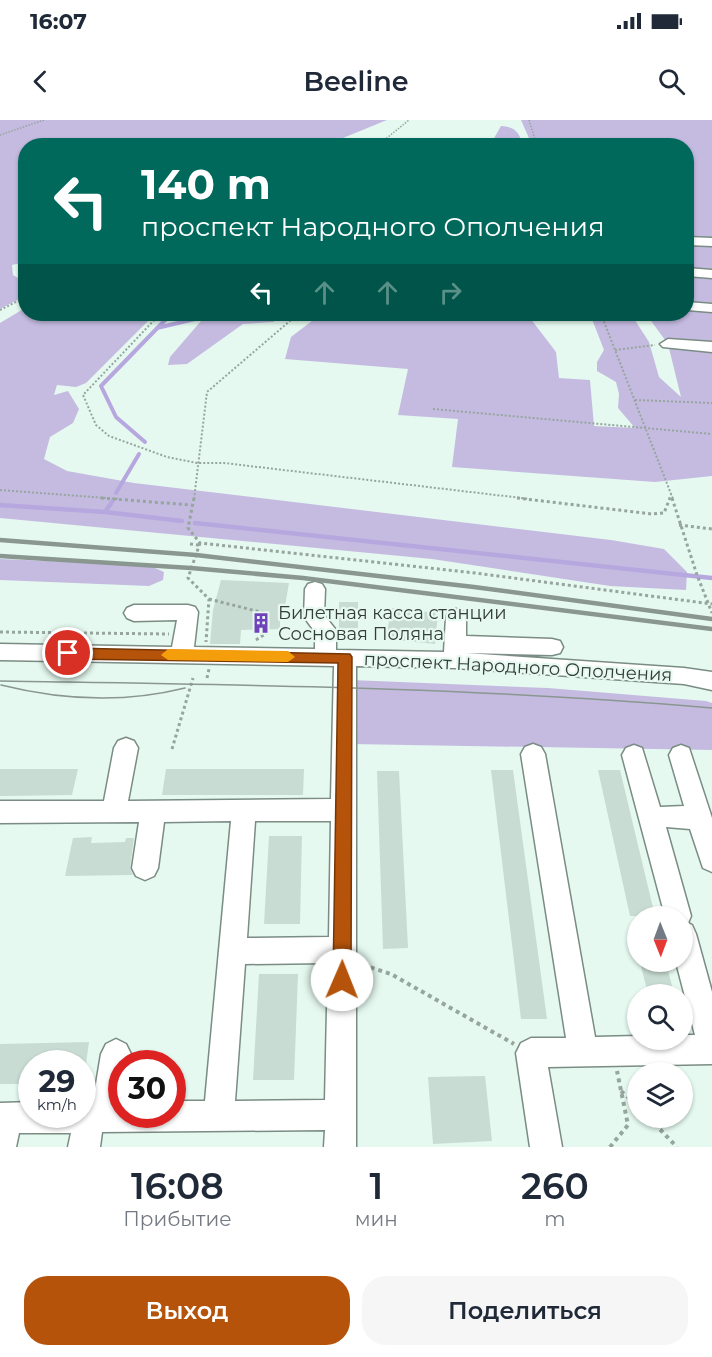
<!DOCTYPE html>
<html lang="ru">
<meta charset="utf-8">
<style>
:root{--surface:#fff;--page:#f6f6f7;--text:#1f2937;--muted:#747a83;--accent:#b45309}
body{margin:0;font-family:Montserrat,sans-serif;background:var(--page);color:var(--text);height:100vh;display:flex;flex-direction:column;font-size:22px;white-space:nowrap}
*{box-sizing:border-box;margin:0}
p{font-size:20px;color:var(--muted)}
.icon{flex:none;width:33px;height:33px;fill:none;stroke:currentColor;stroke-width:2;stroke-linecap:round;stroke-linejoin:round}
.map{position:relative;height:1027px;overflow:hidden}
.drawer{display:flex;flex-direction:column;background:var(--surface);flex:1}
.drawer>*{flex:none}
.hud{position:absolute;left:18px;top:18px;width:676px;height:183px;border-radius:24px;box-shadow:0 2px 4px #0004;background:#00695c;color:#fff;overflow:hidden}
.needle{width:39px;rotate:179deg}
.buttons{position:absolute;left:627px;top:786px;display:grid;gap:12px}
.buttons a{display:grid;place-items:center;width:66px;height:66px;border-radius:50%;background:var(--surface);box-shadow:0 2px 4px #0004;font-size:30px}
.speed{position:absolute;left:18px;top:930px;display:flex;gap:12px;font-size:30px;font-weight:700;text-align:center}
.speed>*{display:grid;place-content:center;width:78px;height:78px;border-radius:50%;background:var(--surface);box-shadow:0 2px 4px #0004;line-height:1}
.speed small{font-size:15px;font-weight:400}
.speed .limit{border:9px solid #d22;background:#fff;color:#111}
.pin{position:absolute;display:grid;place-items:center;width:51px;height:51px;color:#fff;margin:-26px;border:3px solid #fff;border-radius:50%;box-shadow:0 2px 6px #0007}
.me{position:absolute;width:66px;margin:-33px;rotate:1deg;stroke-linejoin:round;filter:drop-shadow(0 0 4px #0008)}
.turn{display:flex;align-items:center;gap:21px;height:126px;padding:0 24px;font-size:27px}
.turn .icon{width:78px;height:78px;stroke-width:2.5}
.turn b{display:block;font-size:42px;line-height:51px}
.lanes{display:flex;align-items:center;height:57px;padding:0 24px;background:#0003;justify-content:center;gap:30px;direction:ltr}
.lanes .off{opacity:.35}
.eta{display:flex;justify-content:space-evenly;align-items:center;height:102px;text-align:center}
.eta b{font-size:36px;font-weight:600;line-height:42px}
.primary-button{display:flex;gap:12px;margin-top:auto;padding:12px 24px}
.primary-button a{flex:1;height:69px;border-radius:24px;background:var(--accent);color:#fff;font-size:24px;font-weight:600;line-height:69px;text-align:center}
.primary-button a+a{background:var(--page);color:var(--text)}
.status{display:flex;justify-content:space-between;align-items:center;height:42px;padding:0 30px;background:var(--surface);direction:ltr}
.status svg{height:16px;fill:currentColor}
header{display:flex;justify-content:space-between;align-items:center;height:78px;padding:0 24px;background:var(--surface);font-size:27px;font-weight:600}
.map>svg:first-child{display:block}
</style>
<div class="status"><b>16:07</b><svg viewBox="0 0 49 12"><path d="M0 12V9h3v3zM5 12V6h3v6zM10 12V3h3v9zM15 12V0h3v12zM26 1h20v11H26zM47 4h2v5h-2z"/></svg></div>
<header><svg class="icon" aria-label="back" viewBox="0 0 24 24"><path d="M15 5l-7 7 7 7"/></svg>Beeline<svg class="icon" aria-label="search" viewBox="0 0 24 24"><circle cx="10" cy="10" r="6"/><path d="M15 15l6 6"/></svg></header>
<div class="map">
<svg width="712" height="1027" viewBox="0 0 712 1027">
<rect width="100%" height="100%" fill="#e5f9f0"/>
<!-- green -->
<path fill="#c5bbe1" d="M0,0H387L326,25L26,26L25,142L12,145L13,155L25,162V176L0,189Z
M521,0H712V356L655,362L452,347L458,299L398,295L408,249L285,239L291,217L321,194H527L556,232L559,258L590,260L594,306L635,308L618,288L619,274L616,262L597,251V242L604,230L590,194H631L649,222L659,257L681,277L668,224L646,194H687V26L532,25Z
M501,6C513,7 518,10 522,22L518,25H473L493,20Z
M25,188L26,194H155L86,263L76,267L57,265L54,275L68,271L79,289L73,303L50,317L44,339L67,351L134,363L611,420L664,429L687,452L686,470L610,466L432,439L0,398V203Z
M207,194H286L273,202L243,204L187,244L168,245L170,237Z
M0,439L148,445L164,452L163,460L149,466L0,460Z
M351,560L548,568L706,581L712,583V630L350,624Z"/>
<g fill="none" stroke-linecap="round" stroke-linejoin="round">
<!-- stream-far1 -->
<path stroke="#b7a7df" stroke-width="4" d="M157,208L216,194
M145,322L116,297L101,266L171,194
M116,373L139,334"/>
<!-- stream -->
<path stroke="#b7a7df" stroke-width="4.5" d="M0,385L105,392L182,401
M105,392L112,382
M195,403L712,458"/>
</g>
<!-- building -->
<path fill="#c8dcd3" d="M221,460L289,463L285,486H280V509L241,510L240,524H210L213,490Z
M339,482H358V508H339Z
M391,488L438,493L435,524L386,519Z
M0,649H78L72,675L6,676H0Z
M166,649H304L303,675H162Z
M491,650H513L547,899H521Z
M598,650H620L655,796H630Z
M377,651H399L408,828L383,829Z
M269,716H302L300,804H264Z
M92,717L91,723L125,722L126,718H134L130,748L133,755L65,756L73,718Z
M640,842H666L674,874H648Z
M259,854H298L294,960H253Z
M89,922L86,944H32V964H0V924Z
M485,956L492,1021L433,1024L428,957Z"/>
<g fill="none" stroke-linecap="round" stroke-linejoin="round">
<!-- minor casing -->
<g stroke="#7a8c84" stroke-width="3">
<path id="minor" d="M687,117L712,118V126L687,125Z
M687,148L712,150V158L687,156Z
M687,182L712,184V192L687,190Z
M668,219L712,222V232L663,227L660,224Z
M315,462L322,464L325,469L324,495L336,510V530L444,532L446,497L449,492L456,489L463,492L466,497V516L552,519L560,521L563,527L560,533L552,535L466,533L684,548L712,552V570L684,564L455,548L356,546V1027H324L325,1010L102,1012L100,1027H68L71,1013H19L16,1027H0V983L32,982V994H82V982H93L101,934L106,924L116,919L126,924L131,934L129,944H122V994H172V981H205L231,701L164,702L158,748L154,756L145,760L136,756L132,748L139,702L0,703V681H104L114,628L118,621L126,618L134,621L138,628L128,681L331,679L334,546L0,540V524L172,527L177,500L134,501L127,498L124,493L127,488L134,485H188L195,487L198,492L194,527L315,529V512L304,497L305,469L308,464ZM255,701H331L329,817L247,818ZM328,843L325,980L235,981L245,844Z
M533,624L541,627L545,634L595,917L638,916V920H682V915H695L676,842H682V796H665L622,635L626,628L634,625L642,628L660,687L684,686L669,635L673,628L681,625L689,628L712,698V752L703,748L690,709L666,707L691,796L688,803L692,805L696,814L712,872V944L548,947L562,1027H530L516,933L521,923L531,918H566L521,634L525,627Z"/>
</g>
<!-- path-far3 -->
<path stroke="#96a59e" stroke-width="1.5" stroke-dasharray="1.5 1.5" stroke-linecap="butt" d="M529,0L537,26
M0,15L44,0
M377,26L409,0"/>
<!-- path-far2 -->
<path stroke="#96a59e" stroke-width="2" stroke-dasharray="2 2" stroke-linecap="butt" d="M0,190L26,177
M160,194L83,275L96,305L109,316L167,337L197,343H224L530,379
M601,194L673,379
M615,230L655,225
M635,280L712,283
M433,289L712,314
M0,370L120,379
M194,379L207,272L298,194
M669,379L671,375"/>
<!-- path-far1 -->
<path stroke="#96a59e" stroke-width="3" stroke-dasharray="3 3" stroke-linecap="butt" d="M101,378L191,385
M194,378L188,408L200,423L475,453L712,484
M517,378L652,394L664,393L670,378
M672,378L697,455L712,493
M679,405L712,409
M200,423L188,458L209,479L206,522
M190,424L199,425
M209,479L268,494
M0,512L169,514
M256,520L268,512
M207,558L209,549
M172,629L193,558"/>
<!-- path -->
<path stroke="#96a59e" stroke-width="4" stroke-dasharray="4 4" stroke-linecap="butt" d="M363,845L391,854L514,924
M621,971L638,986
M649,998L677,1027
M610,1027L628,1005L617,951"/>
<!-- minor -->
<use href="#minor" fill="#fff" fill-rule="evenodd"/>
<!-- tram -->
<path stroke="#899790" stroke-width="1.5" d="M0,561C238,565 475,567 712,588
M1,565C61,580 125,583 185,568"/>
<!-- rail -->
<path stroke="#899790" stroke-width="4.5" d="M0,420L196,435L474,467L712,499
M0,436L191,448L303,458L712,509"/>
</g>
<!-- route -->
<path fill="#b45309" stroke="#753606" stroke-width="1.5" d="M68,528L350,534L352,537L351,860L348,867L342,869L336,867L333,860L338,543L68,539L61,533Z"/>
<!-- slow -->
<path fill="#f59e0b" d="M168,529L288,531L295,537L288,542L168,540L161,535Z"/>
<!-- icons -->
<defs>
<g id="building-bare" transform="scale(1.62)"><path d="M-4-6H4V6H1V3H-1V6H-4ZM-2.5-4.3h1.7v1.8h-1.7ZM.8-4.3h1.7v1.8H.8ZM-2.5-1h1.7V.8h-1.7ZM.8-1h1.7V.8H.8Z" fill="#7143bb" stroke="#e5f9f0" stroke-width="2.5" paint-order="stroke"/></g>
</defs>
<g fill-rule="evenodd">
<use href="#building-bare" x="261" y="503"/>
</g>
<g text-anchor="middle" dominant-baseline="central" stroke-width="4.5" stroke-linejoin="round" paint-order="stroke">
<!-- poi labels -->
<g font-size="18" fill="#353d39" stroke="#e5f9f0" text-anchor="start">
<text x="278" y="493">Билетная касса станции<tspan x="278" dy="21">Сосновая Поляна</tspan></text>
</g>
<!-- street labels -->
<g font-size="18" fill="#353d39" stroke="#e5f9f0">
<text transform="translate(518 547) rotate(3)">проспект Народного Ополчения</text>
</g>
</g>
</svg>
<div class="buttons">
<a><svg class="needle" viewBox="-14 -14 28 28"><path d="M0-13l5 13h-10z" fill="#e53935"/><path d="M0 13l5-13h-10z" fill="#747a83"/></svg></a>
<a><svg class="icon" aria-label="search" viewBox="0 0 24 24"><circle cx="10" cy="10" r="6"/><path d="M15 15l6 6"/></svg></a>
<a><svg class="icon" aria-label="layers" viewBox="0 0 24 24"><path d="M12 4l9 5-9 5-9-5zM3 14l9 5 9-5"/></svg></a>
</div>
<div class="speed"><div>29<small>km/h</small></div><div class="limit">30</div></div>
<div class="pin" style="left:68px;top:533px;background:#d93025"><svg class="icon" aria-label="arrive" viewBox="0 0 24 24"><path d="M6 21V4h12l-3 4 3 4H6"/></svg></div>
<svg class="me" style="left:342px;top:860px" viewBox="-20 -20 40 40"><circle r="19" fill="#fff"/><path d="M0-13L10 11 0 6-10 11z" fill="#b45309"/></svg>
<div class="hud">
<div class="turn"><svg class="icon" aria-label="left" viewBox="0 0 24 24"><path d="M17 20v-9H6M10 6l-5 5 5 5"/></svg><div><b>140 m</b>проспект Народного Ополчения</div></div>
<div class="lanes"><svg class="icon" aria-label="left" viewBox="0 0 24 24"><path d="M17 20v-9H6M10 6l-5 5 5 5"/></svg><svg class="icon off" aria-label="ahead" viewBox="0 0 24 24"><path d="M12 20V5M6 11l6-6 6 6"/></svg><svg class="icon off" aria-label="ahead" viewBox="0 0 24 24"><path d="M12 20V5M6 11l6-6 6 6"/></svg><svg class="icon off" aria-label="right" viewBox="0 0 24 24"><path d="M7 20v-9h11M14 6l5 5-5 5"/></svg></div>
</div>
</div>
<section class="drawer">
<div class="eta">
<div><b>16:08</b><p>Прибытие</p></div>
<div><b>1</b><p>мин</p></div>
<div><b>260</b><p>m</p></div>
</div>
<div class="primary-button"><a>Выход</a><a>Поделиться</a></div>
</section>
